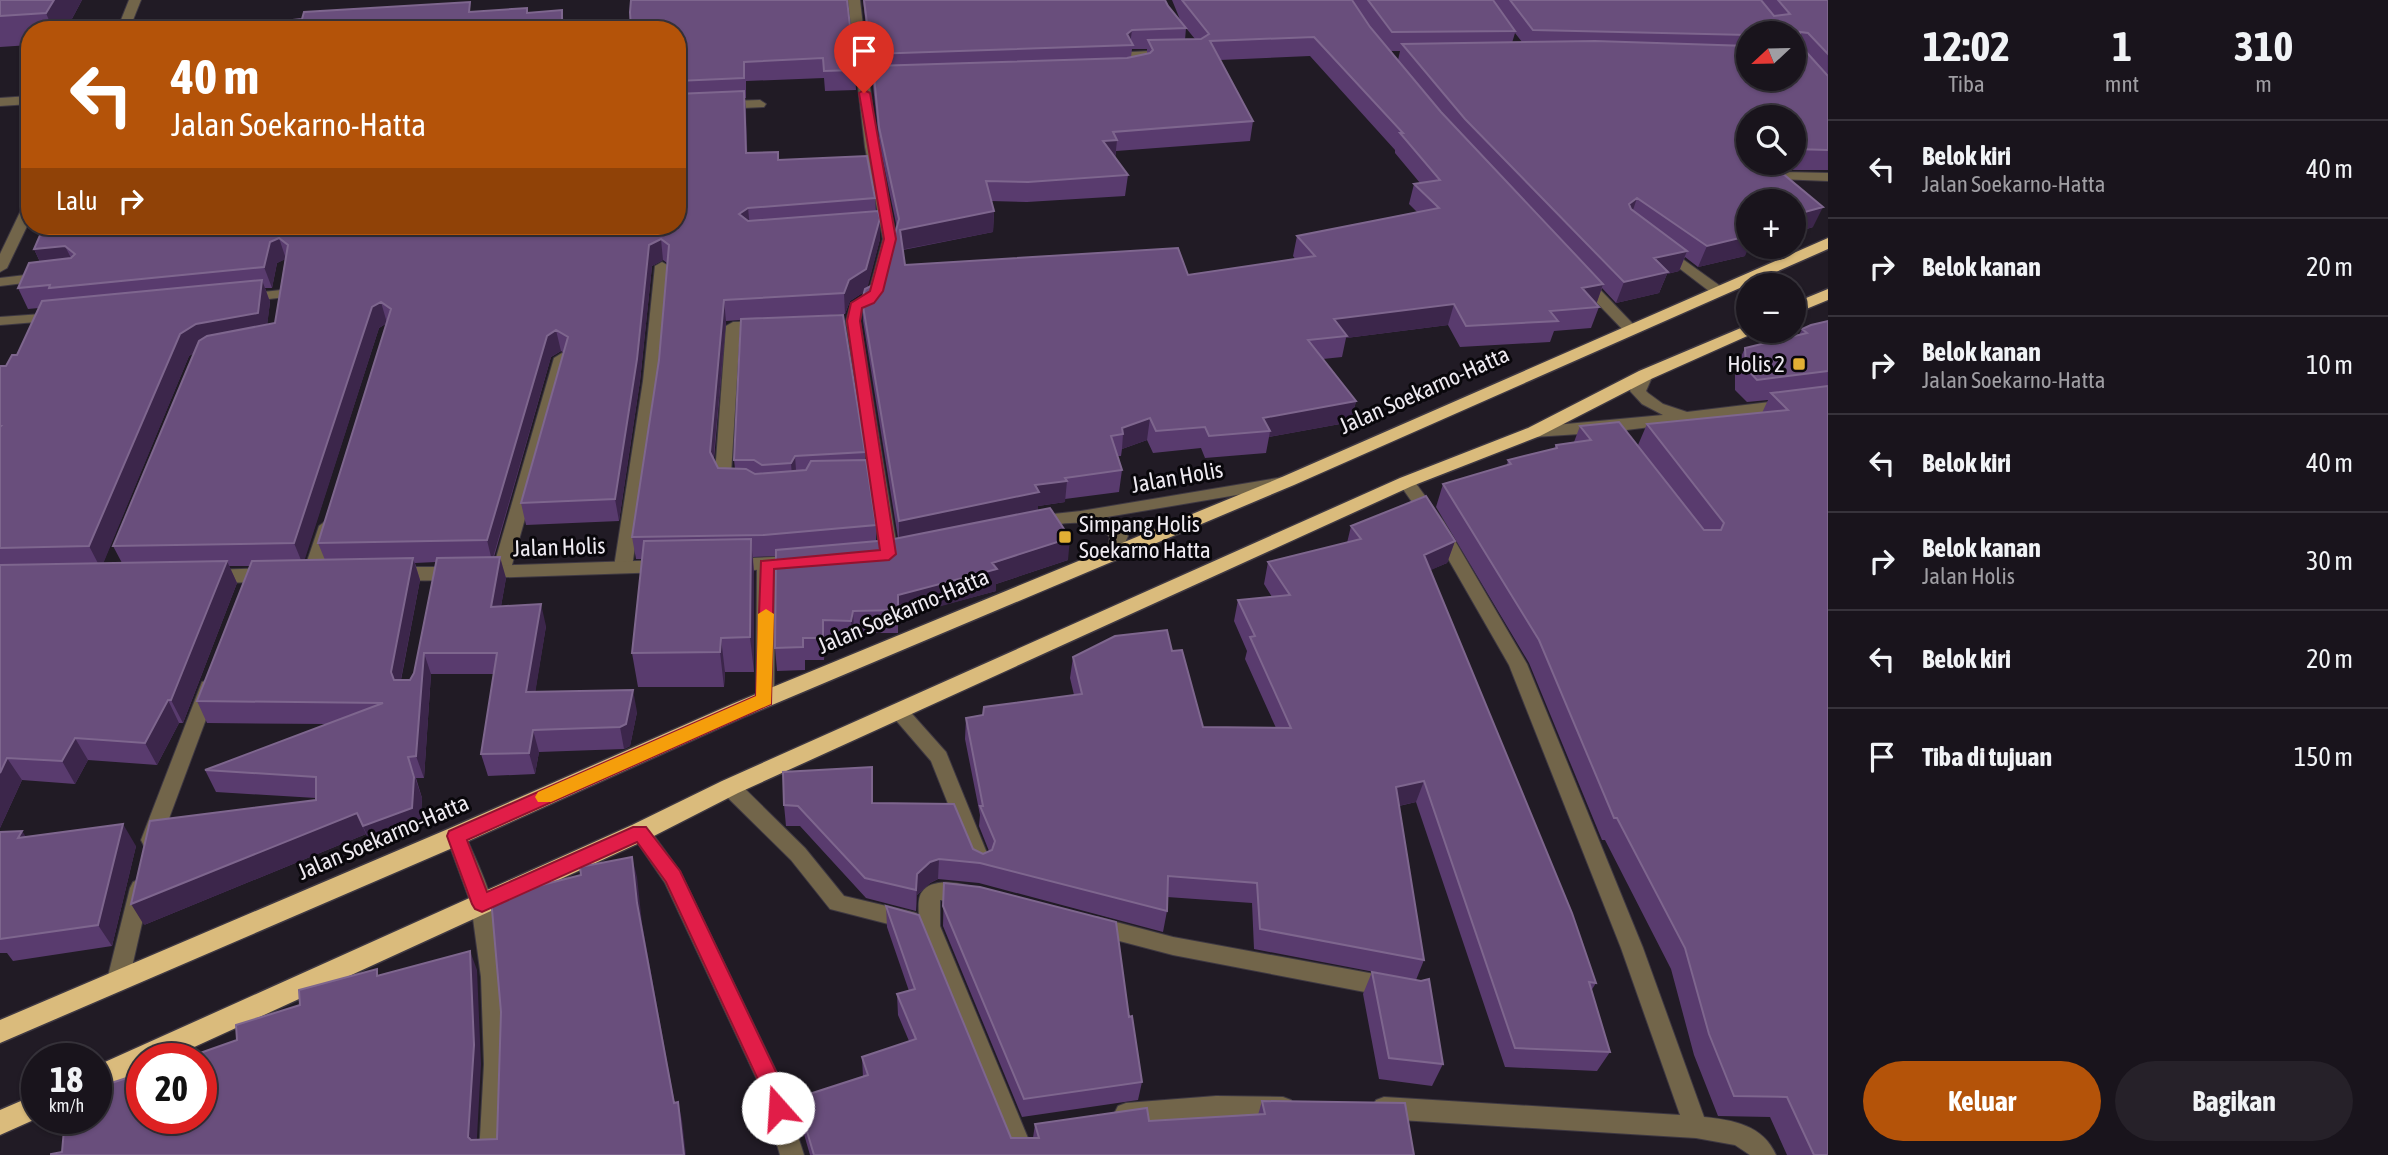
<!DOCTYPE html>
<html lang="id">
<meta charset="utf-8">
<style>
:root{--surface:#19141c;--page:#262129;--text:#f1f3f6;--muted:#9f9ea3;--line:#37333b;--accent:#b45309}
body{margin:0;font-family:"Asap Condensed",sans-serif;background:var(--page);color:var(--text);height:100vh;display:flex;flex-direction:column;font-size:26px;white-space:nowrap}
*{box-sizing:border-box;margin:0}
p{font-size:23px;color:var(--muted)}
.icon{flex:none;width:38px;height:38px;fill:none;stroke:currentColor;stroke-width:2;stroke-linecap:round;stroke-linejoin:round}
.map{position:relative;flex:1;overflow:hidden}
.side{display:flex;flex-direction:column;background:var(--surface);width:560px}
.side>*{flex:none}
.banner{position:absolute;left:21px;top:21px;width:665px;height:214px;border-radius:28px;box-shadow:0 2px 5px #0004,0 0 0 2px var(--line);background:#b45309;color:#fff;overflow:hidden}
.needle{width:46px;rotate:248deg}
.controls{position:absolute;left:1736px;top:21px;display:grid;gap:14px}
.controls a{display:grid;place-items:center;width:70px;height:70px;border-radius:50%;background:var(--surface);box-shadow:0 2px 5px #0004,0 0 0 2px var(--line);font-size:35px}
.speed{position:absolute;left:21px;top:1043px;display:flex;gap:14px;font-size:35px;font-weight:700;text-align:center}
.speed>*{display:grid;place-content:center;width:91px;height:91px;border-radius:50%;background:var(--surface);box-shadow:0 2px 5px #0004,0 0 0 2px var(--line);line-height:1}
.speed small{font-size:18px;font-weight:400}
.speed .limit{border:10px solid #d22;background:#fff;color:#111}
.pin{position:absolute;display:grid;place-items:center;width:60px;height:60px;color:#fff;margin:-72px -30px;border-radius:50% 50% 50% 0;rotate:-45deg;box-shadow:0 0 7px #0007}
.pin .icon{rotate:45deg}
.me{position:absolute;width:77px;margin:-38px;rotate:341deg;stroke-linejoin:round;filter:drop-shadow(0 0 5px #0008)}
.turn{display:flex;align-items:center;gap:24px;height:147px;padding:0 35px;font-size:32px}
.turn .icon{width:91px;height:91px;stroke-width:2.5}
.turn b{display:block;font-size:49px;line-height:60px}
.then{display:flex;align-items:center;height:66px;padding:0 35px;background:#0003;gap:14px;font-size:26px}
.eta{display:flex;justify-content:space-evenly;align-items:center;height:119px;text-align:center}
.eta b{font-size:42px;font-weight:700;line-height:49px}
.primary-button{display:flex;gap:14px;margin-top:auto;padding:14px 35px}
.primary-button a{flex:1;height:80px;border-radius:42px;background:var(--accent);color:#fff;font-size:28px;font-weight:700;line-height:80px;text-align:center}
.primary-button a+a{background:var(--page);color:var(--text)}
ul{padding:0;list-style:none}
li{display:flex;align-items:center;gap:21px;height:98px;padding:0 35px;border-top:2px solid var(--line)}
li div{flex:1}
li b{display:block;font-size:26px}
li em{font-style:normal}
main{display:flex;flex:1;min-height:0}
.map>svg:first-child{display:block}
</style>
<main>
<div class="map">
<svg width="1828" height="1155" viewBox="0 0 1828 1155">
<rect width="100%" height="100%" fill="#211b25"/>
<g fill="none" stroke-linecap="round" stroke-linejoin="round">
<!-- service casing -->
<g stroke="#3e3842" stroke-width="2">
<path id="service" d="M1783,172L1828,173V181L1778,179V173Z
M1663,245L1723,288V294H1713L1658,252V246Z
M43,273L50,277L48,280L0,286V278Z
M898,704L905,706L946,752L991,863L988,869L981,872L974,869L931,761L888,711L891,706Z
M640,824L647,826L680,871L779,1077L804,1155H780L760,1086L665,883L630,832L633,826Z"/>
</g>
<!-- minor casing -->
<g stroke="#3e3842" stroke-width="2">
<path id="minor" d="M129,0H141L129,30H117Z
M848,0H860L877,147L897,239L883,291L875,303L863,308L860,321L898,554L889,560L880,554L846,321L851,303L865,297L869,291L883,239L865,147Z
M1170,50L1174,51V55L1142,57L1148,69L1146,71L1135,73L1129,69L1134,66L1128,54L1130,52Z
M760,100L766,104L764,107L677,111V103Z
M662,262L669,266L659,381L632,567L623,573L614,567L643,381L655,266Z
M1582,275L1587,276L1635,326V332H1625L1577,282V276Z
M281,290L288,294L286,297L244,302L237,298L244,294Z
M56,313L63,317L61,320L0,325V317Z
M763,321L770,325L768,328L740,330L731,474L741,482L739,486L721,487L715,474L726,326L733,322Z
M562,353L570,358L510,572L501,578L492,572L554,358Z
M1406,477L1412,478L1444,522L1527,664L1643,948L1704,1117C1733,1120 1763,1125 1776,1155H1750L1735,1145L1696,1138L1384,1119L1376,1116L1372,1108L1376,1100L1384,1097L1680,1115L1621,948L1509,665L1431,529L1398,482Z
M327,520L335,526L321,573L318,577H306L303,573L319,526Z
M766,559L775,565L774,699L772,704H758L756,699L757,565Z
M209,680L216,682L218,687L161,840L158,846L151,848L144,846L141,840L200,687L202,682Z
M730,779L737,781L805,848L844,896L908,911L916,913L919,920C919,912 917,898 922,892C932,877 961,883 975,888L979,894L975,900L968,903L940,900V926L1035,1155H1011L918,926L919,920L916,927L908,929L830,909L791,860L723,793L720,787L723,781Z
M456,828L463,830L466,836C475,859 488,883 493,907C509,989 506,1072 503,1155H479L484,1064L481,977L471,904L446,836L449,830Z
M140,879L147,882L150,888L129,980L126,987L118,990L110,987L107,980L130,888L133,882Z
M1097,917L1173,937L1391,977L1399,980L1402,987L1399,994L1391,997L1173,955L1089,933L1086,926L1089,919Z
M1216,1096L1283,1097L1291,1100L1295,1108L1291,1116L1283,1119L1216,1118L1126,1125L1118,1122L1114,1114L1118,1106L1126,1103Z"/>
</g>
<!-- tertiary casing -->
<g stroke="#3e3842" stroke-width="2">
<path id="tertiary" d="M30,96V104L0,106V98Z
M30,202V220L7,268L0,272V254L23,206Z
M1645,370L1653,375L1646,391L1648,393L1663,404L1687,412L1828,395V405L1610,432L1534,437L1526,432L1534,427L1663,415L1642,404L1630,391L1640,372Z
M1284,477L1290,478L1292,482L1290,486L1107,517L1117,523L1128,536L1120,554L1101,565L1092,559L1108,546L1110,537C1090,515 1061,524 1035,528L1027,522L1035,516L1081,511Z
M798,556L807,562L798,568L731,571L722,565L731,559Z
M665,560L674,566L665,572L483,578L474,572L483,566Z
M395,567H455L464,573C457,583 393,583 386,573Z
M269,568L278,574C271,584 208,586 201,576L210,570Z"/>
</g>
<!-- trunk casing -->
<g stroke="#3e3842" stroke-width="3">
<path id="trunk" d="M1828,238V249L1294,485L746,716L464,843L0,1043V1020L448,829L732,704L1282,477Z
M1828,289V300L1794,314V303Z
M1748,325V331H1756L1754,333L1651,379L1540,436L1412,486L738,793L648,839L168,1059H142V1071L96,1091V1066L632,825L722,781L1400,478L1528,428L1639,371Z
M37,1094L38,1118L0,1135V1110Z"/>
</g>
<!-- service -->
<use href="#service" fill="#72654a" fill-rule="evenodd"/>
<!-- minor -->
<use href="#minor" fill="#72654a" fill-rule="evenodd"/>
<!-- tertiary -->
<use href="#tertiary" fill="#72654a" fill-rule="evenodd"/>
<!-- trunk -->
<use href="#trunk" fill="#dabb7c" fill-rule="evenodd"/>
</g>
<!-- wall -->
<path fill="#593b6e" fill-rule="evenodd" d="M0,0H82L66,30H30V45L0,47Z
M847,0L855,70L856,90L825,91L824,78L746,81V98H745L747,153L779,160L875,198L876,211L880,218V239L867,288L877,283L885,271L897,228L880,147L873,86V73H871L863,0H1165L1168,6L1186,28L1185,40L1195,39L1181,22L1172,0H1828V170H1779L1813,227L1794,233V201H1748L1745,256L1698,267L1685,257L1679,271L1667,274L1659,293L1616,303L1602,288L1596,304L1599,307L1591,328L1554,331L1550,342L1460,347L1448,325L1346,338L1342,357L1323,359L1356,401L1351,422L1269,437L1266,453L1205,458L1201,448L1153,453L1147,440L1122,449L1121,456H1117L1122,470L1119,492L1065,499V502L1038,506V510L1068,560L996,584V591L898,617V633H854L852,643H825L824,660H805V670L777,671L775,648L776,556L753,557L754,574V672H725L724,687H638L632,653L642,559H636L632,537L659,360L667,263L663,260L652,266L640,381L619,521L526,525L521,503L564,353L561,351L551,357L494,557L506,578L501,606L546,626L535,692L637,712L630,746L624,749L539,752L535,774L488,776L481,754L494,674H431L424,778H416L422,798L420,829L372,847L366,834L144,925L316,800V798L216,792L205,770L327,724L207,723L197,701L250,566H229L237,583L183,723H179L157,765L88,760L75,784L22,780L0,828V366H6L17,355L39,308L28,309L18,288L40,262L34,249L44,226H677V30ZM1515,33L1522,42L1512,43ZM1748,33H1794L1748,79ZM1132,49H1147V54L1131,57ZM1391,51H1400L1398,60ZM1310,56L1395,150V153L1420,183L1414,184L1409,204L1417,212L1297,236L1293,256L1296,260L1188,275L905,265L903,250L993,232L994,211L991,201L1027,202L1125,196L1128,175L1115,158L1116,151L1250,141L1253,121L1220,60ZM1794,117V163H1748ZM285,259L275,323L267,325L270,302L265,288H272L277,263ZM864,292L862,300L863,321L898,538L876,541V525L865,460V452L818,316L845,314L850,301ZM741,320L734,460L735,469L718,468L714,459L726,321ZM387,323L318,543L325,560H304L379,328ZM194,353L113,546L122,563H103L189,356ZM436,562L414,673L410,680H401L420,580L415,563Z
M1828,321V1155H1787L1770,1117L1718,1116L1694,1055L1671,969L1605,840H1602L1529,663L1436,507L1443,484L1507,465L1508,460L1554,449L1556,445L1574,442L1580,426L1638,445L1647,424L1762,413L1768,400L1747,402L1735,390V370L1745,348L1799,335L1802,329Z
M1351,526L1455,541L1447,563L1430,570L1596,983L1591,991L1610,1052L1597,1071L1505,1067L1416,802L1399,806L1424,960L1416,980L1254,949L1252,903L1167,897V911L1163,932L979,883L938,879L930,883L917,895L916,911L866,898L800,826H786L784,805L873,803L983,854L989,851L979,826L980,815L965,739L966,718L983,715L1074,695L1070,678L1073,657L1172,651L1203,727L1276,728L1245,659L1247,651L1234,621L1238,600L1272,597L1264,584L1268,562L1347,543Z
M0,832L26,837L136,846L112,946L13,961L7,953H0Z
M944,883L1129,1017L1142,1082L1138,1100L1022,1117L943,926Z
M886,906L1011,1138H1033L1035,1124L1149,1121L1258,1115L1262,1101L1414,1155H810L799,1117L797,1098L863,1077L862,1057L909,1041L898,1015L897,994L909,991L887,927Z
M1372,972L1421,981L1443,1064L1432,1086L1379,1079L1363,994Z"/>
<!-- shaded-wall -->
<path fill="#3c264b" d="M54,0H82L66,30H53L46,13Z
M562,10L565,30H562Z
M1132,30L1130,45L1127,34Z
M744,91L746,110L748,173L746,153Z
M1117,140L1115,160L1103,141Z
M1637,198L1630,219L1629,204Z
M1823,207L1813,227L1794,233V215Z
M748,208L750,228L739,214Z
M994,211L993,232L900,250V230Z
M880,218V239L867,290L850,301L845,314L844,293L849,280Z
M1748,227V247H1749L1745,256L1698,267L1707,246Z
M279,238L286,259L277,263L272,288L264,267L270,242Z
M661,239L663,260L652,266L640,381L619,521L615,499L649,245Z
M65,246L75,266L44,270L34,249Z
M1687,251L1679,271L1667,274L1659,293L1616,303L1624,282L1654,258Z
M262,280L270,302L266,335L205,345L189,356L101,569L89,546L180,334Z
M1603,284L1596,305L1582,288Z
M724,300L726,321L712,474L710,452Z
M381,302L387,323L379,328L303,565L294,543L372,307Z
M1454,304L1448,325L1346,338L1347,336L1334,319Z
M556,330L561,351L551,357L492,561L487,540L547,336Z
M1356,401L1351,422L1269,437L1270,431L1263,418Z
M1150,418L1147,440L1122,449L1123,434L1122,428Z
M795,456L796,470L792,477L791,463Z
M1067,481L1065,502L1038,506V513L899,543V521L1035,485Z
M1070,538L1068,560L996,584V591L898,618V595Z
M751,539L754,574V672L750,637Z
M1455,541L1447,563L1417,576L1424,555Z
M500,557L506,578L497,629L491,607Z
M413,558L420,580L398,694L391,672Z
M227,561L237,583L183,723L171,700Z
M541,604L546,626L532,713L526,692Z
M853,611L854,633L852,643L851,621Z
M823,620L825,643L824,660L823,638Z
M721,638L725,672L724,687L720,652Z
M424,653L431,674L424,778L416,756Z
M633,690L637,712L630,746L624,749L620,727Z
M168,700L179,723L157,765L145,743Z
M533,730L539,752L535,774L529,753Z
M75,738L88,760L75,784L62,761Z
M408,757L422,798L420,829L372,847L363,826Z
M7,758L22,780L0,828V773Z
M1424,781L1416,802L1389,808L1396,787Z
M357,813L366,834L144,925L131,904Z
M123,824L136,846L112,946L98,925Z
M22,831L37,853L18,838Z
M632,857L637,877L642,923L678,1121L657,1017L637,903Z
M939,859L938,879L930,883L917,895L916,911L917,874L930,862Z
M470,951L477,970L481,1064L476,1155L468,1137Z
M678,1102L682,1120L686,1155H684Z"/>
<!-- building -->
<path fill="#694e7c" stroke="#7e668e" stroke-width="2" fill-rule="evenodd" d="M0,0H54L46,13L0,16Z
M631,0H847L855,70L824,71L823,58L744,62V78L677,81V30H631L630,12Z
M864,0H1165L1168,6L1186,28L1132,30L1127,34L1133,45L871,54Z
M1182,0H1352L1370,27L1441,112L1603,284L1582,288L1599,307L1550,311L1558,321L1466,326L1454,304L1334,319L1347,336L1308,340L1356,401L1263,418L1270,431L1209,436L1205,427L1156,431L1150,418L1122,428L1123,434L1111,436L1122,470L1065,478L1067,481L1035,485L1039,492L899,521L862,300L865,289L877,283L885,271L899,219L879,127L873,66L1127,58L1150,53L1153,50L1148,40L1201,39L1209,34ZM1314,37L1403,133H1400L1440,180L1414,184L1439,208L1297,236L1315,256L1188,275L1178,248L905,265L900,230L994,211L986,181L1028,182L1128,175L1103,141L1117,140L1113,132L1253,121L1210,41Z
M1368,0H1493L1515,31L1392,32Z
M1510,0H1761L1774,16L1790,14L1778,0H1828V54L1808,33L1800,32V45L1828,76V150L1794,149V117H1748V163H1770L1823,207L1794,215V201H1748V227L1745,228L1748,230V236L1707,246L1637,198L1629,204L1631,209L1687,251L1654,258L1668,272L1624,282L1465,119L1402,44L1595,41L1748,46V79H1794V33H1748V35L1533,30Z
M470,2L469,12L527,8V13L562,10V30H199L302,19L304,12Z
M744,91L746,153L778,152V160L867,156L875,198L748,208L739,214L748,221L878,211L880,218L866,269L849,280L844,293L724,300L710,452L718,468L746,469L755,474L806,470L811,461L866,460L876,525L764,535L632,537L659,360L669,245L661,239L649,245L637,359L615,499L521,503L568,337L556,330L547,336L487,540L318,543L391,309L381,302L372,307L294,543L113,546L199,341L207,336L275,323L288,245L279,238L270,242L264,267L49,288L50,285L18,288L29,263L71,258L75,254L65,246L34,249L44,226H677V94Z
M262,280L258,313L196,324L180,334L89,546L0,548V427L1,426H0V366H6L12,355H17L42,301Z
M843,315L865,452L795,456L791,463L762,465L754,460H734L741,319Z
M1828,321V371L1757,380L1746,368L1745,348L1807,333L1802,329L1811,325Z
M1828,386V1155H1814L1787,1097L1734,1096L1709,1034L1685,948L1617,818H1614L1539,640L1443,484L1511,464L1508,460L1557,448L1556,445L1591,440L1580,426L1619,422L1704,530H1721L1724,523L1647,424L1788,410L1771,393Z
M1426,496L1455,541L1424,555L1572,913L1596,983L1589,982L1610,1052L1515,1048L1424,781L1396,787L1424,960L1260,929L1257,883L1168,876L1167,911L980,863L939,859L930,862L917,874L916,890L865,878L798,806L784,805L783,772L872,767V803L954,804L973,849L983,854L992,850L995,841L980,806H983L966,718L983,715L984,707L1082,694L1073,657L1115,636L1167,630L1172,651L1182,650L1203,727L1291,728L1250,637L1255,636L1238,600L1290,595L1268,562L1361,539L1351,526Z
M1050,508L1070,538L992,563L997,569L898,595V610L853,611L851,621L823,620V638H803V647L775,648L776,550L889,540Z
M751,539L750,637L721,638L720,652L632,653L644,541Z
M500,557L491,607L541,604L526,692L633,690L626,724L620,727L533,730L529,753L481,754L497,653H424L416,756L408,757L414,777L412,808L363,826L357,813L131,904L150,821L316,800V777L205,770L383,703L197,701L252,561L413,558L391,672L394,680H410L414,673L437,558Z
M227,561L171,700H168L145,743L75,738L62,761L7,758L0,773V565Z
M123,824L98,925L0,939V832L22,831L18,838Z
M632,857L637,903L674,1103L678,1102L684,1155H51V1154L62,1152L65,1118H96V1088L142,1073V1118H201V1059H183L237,1040L236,1025L300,1005L299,990L377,969V976L470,951L474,1045L468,1137L471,1140L497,1139L501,1012L491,898L581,875L580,867Z
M944,883L980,887L1116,922L1129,1017L1132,1016L1142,1082L1024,1099L943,906Z
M886,906L919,915L1011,1138H1039L1035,1124L1147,1108L1149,1121L1265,1114L1262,1101L1405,1103L1414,1155H814L797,1098L868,1075L862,1057L916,1039L897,994L915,989Z
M1372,972L1421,981L1429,979L1443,1064L1389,1058Z"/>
<!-- route -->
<path fill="#e11d48" stroke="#92132f" stroke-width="2" d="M864,90L870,93L896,239L883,291L874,303L862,308L860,321L896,554L889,560L774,569L771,704L467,840L487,892L633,827H646L680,871L779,1078L789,1108L785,1115L778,1118L770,1115L761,1086L666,882L637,842L482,912L475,909L472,904L447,836L449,831L756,696L761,561L880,550L847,321L851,303L870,291L884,239L859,93Z"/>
<!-- slow -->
<path fill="#f59e0b" d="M766,609L774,614L771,704L551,802H538L535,797L538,792L756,696L758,614Z"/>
<!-- markers -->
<g fill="#e2af34" stroke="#09070b" stroke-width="2.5">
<rect x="1792" y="357" width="14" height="14" rx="3.5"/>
<rect x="1058" y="530" width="14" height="14" rx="3.5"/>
</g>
<g text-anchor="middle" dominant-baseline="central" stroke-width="6" stroke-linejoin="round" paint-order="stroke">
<!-- poi labels -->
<g font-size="23" fill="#eeeaf1" stroke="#09070b" text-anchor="end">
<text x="1785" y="364">Holis 2</text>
<text x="1079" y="524" text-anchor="start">Simpang Holis<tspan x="1079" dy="26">Soekarno Hatta</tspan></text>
</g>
<!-- street labels -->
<g font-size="23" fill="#eeeaf1" stroke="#09070b">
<text transform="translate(1424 390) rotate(-24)">Jalan Soekarno-Hatta</text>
<text transform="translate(1177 477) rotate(-10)">Jalan Holis</text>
<text transform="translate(559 547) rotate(-2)">Jalan Holis</text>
<text transform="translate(903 611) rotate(-23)">Jalan Soekarno-Hatta</text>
<text transform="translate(383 837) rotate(-23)">Jalan Soekarno-Hatta</text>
</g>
</g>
</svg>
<div class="controls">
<a><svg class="needle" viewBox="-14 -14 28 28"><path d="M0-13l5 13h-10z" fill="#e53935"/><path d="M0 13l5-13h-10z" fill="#9f9ea3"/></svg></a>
<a><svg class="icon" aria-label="search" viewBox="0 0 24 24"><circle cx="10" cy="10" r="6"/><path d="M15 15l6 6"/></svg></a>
<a>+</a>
<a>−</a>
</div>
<div class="speed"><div>18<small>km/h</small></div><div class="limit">20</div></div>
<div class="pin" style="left:864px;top:93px;background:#d93025"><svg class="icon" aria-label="arrive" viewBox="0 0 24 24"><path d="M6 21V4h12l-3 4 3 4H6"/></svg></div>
<svg class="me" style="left:778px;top:1108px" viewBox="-20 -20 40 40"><circle r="19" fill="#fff"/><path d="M0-13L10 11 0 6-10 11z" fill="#e11d48"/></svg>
<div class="banner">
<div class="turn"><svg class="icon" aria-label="left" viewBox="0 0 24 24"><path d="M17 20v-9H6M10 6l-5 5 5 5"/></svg><div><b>40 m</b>Jalan Soekarno-Hatta</div></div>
<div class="then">Lalu<svg class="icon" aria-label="right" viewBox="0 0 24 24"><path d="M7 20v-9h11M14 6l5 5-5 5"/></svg></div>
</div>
</div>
<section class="side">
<div class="eta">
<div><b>12:02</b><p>Tiba</p></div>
<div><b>1</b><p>mnt</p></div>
<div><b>310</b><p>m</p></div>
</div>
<ul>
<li><svg class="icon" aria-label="left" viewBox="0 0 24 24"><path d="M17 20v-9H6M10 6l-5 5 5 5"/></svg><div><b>Belok kiri</b><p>Jalan Soekarno-Hatta</p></div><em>40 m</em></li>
<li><svg class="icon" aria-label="right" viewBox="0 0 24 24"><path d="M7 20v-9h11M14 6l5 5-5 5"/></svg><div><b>Belok kanan</b></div><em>20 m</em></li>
<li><svg class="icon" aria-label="right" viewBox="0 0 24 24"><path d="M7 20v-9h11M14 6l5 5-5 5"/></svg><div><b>Belok kanan</b><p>Jalan Soekarno-Hatta</p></div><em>10 m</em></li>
<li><svg class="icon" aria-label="left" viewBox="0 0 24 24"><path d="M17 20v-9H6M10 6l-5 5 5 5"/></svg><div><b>Belok kiri</b></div><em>40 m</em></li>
<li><svg class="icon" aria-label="right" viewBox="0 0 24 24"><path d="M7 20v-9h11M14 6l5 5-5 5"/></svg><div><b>Belok kanan</b><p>Jalan Holis</p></div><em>30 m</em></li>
<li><svg class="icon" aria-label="left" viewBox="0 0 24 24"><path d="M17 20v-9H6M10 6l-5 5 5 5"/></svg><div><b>Belok kiri</b></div><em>20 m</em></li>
<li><svg class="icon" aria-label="arrive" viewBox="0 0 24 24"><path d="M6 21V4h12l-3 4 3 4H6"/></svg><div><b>Tiba di tujuan</b></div><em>150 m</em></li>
</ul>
<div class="primary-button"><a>Keluar</a><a>Bagikan</a></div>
</section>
</main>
